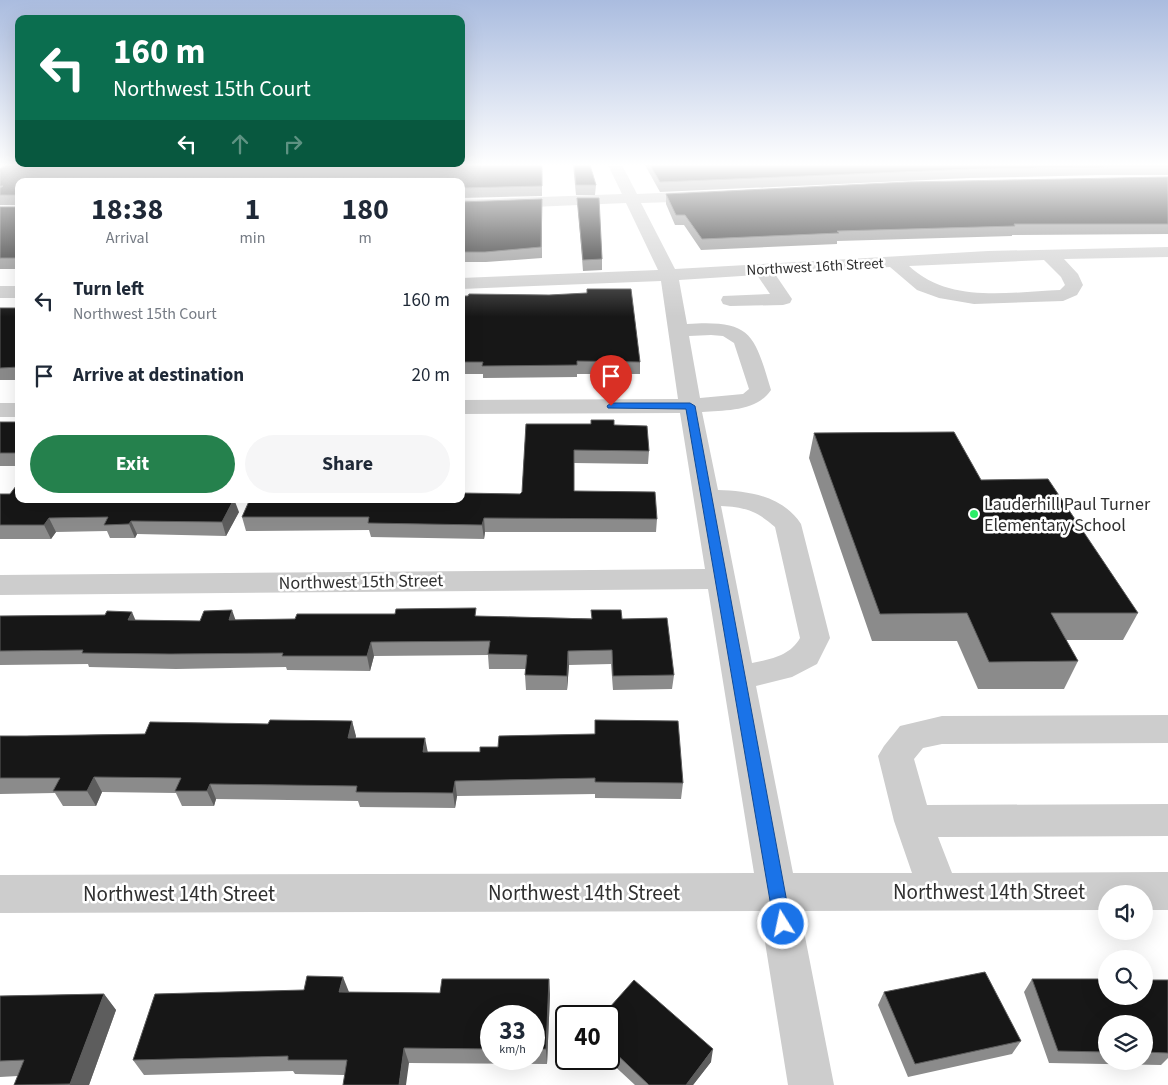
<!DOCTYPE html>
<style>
:root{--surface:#fff;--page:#f6f6f7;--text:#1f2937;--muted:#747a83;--accent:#25814d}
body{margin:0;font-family:"Source Sans 3",sans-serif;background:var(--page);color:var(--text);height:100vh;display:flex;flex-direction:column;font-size:19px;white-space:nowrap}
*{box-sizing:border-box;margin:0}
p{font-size:16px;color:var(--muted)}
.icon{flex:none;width:28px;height:28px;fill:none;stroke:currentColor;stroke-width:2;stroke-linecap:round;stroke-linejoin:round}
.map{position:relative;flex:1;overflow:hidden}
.details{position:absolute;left:15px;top:178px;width:450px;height:325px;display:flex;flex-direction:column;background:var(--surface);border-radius:10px;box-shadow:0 5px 20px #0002}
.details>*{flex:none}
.top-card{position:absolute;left:15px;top:15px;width:450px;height:152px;border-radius:10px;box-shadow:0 5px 20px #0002;background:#0b6e4f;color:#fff;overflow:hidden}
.fabs{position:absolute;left:1098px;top:885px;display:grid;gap:10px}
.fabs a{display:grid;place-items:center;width:55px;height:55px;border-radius:50%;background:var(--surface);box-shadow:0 5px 20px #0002;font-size:25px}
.speed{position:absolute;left:480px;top:1005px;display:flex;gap:10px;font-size:25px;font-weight:700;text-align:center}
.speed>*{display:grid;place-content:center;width:65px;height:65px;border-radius:50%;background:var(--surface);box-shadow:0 5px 20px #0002;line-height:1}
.speed small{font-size:12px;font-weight:400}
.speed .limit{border:2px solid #111;border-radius:8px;background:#fff;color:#111}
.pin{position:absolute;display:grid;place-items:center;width:42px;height:42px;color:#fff;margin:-51px -21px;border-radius:50% 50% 50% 0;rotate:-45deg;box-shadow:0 0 5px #0007}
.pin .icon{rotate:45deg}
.me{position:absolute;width:55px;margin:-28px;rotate:350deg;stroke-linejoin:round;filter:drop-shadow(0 0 4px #0008)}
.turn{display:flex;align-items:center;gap:18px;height:105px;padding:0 15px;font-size:22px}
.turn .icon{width:65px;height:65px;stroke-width:2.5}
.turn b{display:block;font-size:35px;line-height:42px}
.lanes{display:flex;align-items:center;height:48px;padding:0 15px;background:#0003;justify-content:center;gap:25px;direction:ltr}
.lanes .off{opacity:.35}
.eta{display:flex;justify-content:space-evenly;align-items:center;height:85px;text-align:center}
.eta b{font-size:30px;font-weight:700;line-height:35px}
.action{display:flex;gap:10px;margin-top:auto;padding:10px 15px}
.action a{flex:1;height:58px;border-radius:30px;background:var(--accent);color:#fff;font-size:20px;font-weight:700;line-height:58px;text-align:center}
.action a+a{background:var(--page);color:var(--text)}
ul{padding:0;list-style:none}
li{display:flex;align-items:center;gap:15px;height:75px;padding:0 15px}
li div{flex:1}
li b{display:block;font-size:19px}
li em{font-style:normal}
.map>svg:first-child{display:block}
</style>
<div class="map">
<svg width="1168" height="1085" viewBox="0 0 1168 1085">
<rect width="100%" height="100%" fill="#fff"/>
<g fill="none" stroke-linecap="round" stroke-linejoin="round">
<!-- minor -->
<path fill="#cdcdcd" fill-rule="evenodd" d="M608,165H622L637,194L704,191L709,193L712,196L709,199L704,201L641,203L675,269L988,251L1168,247V257L1064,259L1078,274L1083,285L1077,295L1063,301L974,304L939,298L917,290L890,267L775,274L792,299L790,303L783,305L730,306L723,304L721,300L723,296L770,294L757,275L679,280L687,324C751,320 754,333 771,390C756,412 726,410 702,412L718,490C749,491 783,496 801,524L830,638L817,664L792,677L756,686L793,873H912L894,821L878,756L884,746L900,726L942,716L1168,715V743L942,744L923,748L914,759L927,805L1168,804V836L938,837L952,873L1168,872V910H1144V894H1106V910L800,911L834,1085H788L760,911L0,913V875L754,873L708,589L0,595V575L705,569L680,413L461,414V400L678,399L661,281L461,289V278L658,270L626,203L461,210V200L622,194ZM1044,260L1061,277L1065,285L1060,290C1009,292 950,304 909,266ZM711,335L723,336L734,343L749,389L743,394L700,398L689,336ZM721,506C745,507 757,511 775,527L800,638C790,656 771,659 752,663Z
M0,286H19V298H0Z
M0,403H19V417H0Z"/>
</g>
<!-- wall -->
<path fill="#8b8b8b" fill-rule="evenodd" d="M542,165V196L461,198V181H19V269H0V207H16V205H0V169Z
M573,165H590L596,185L595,195H576Z
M645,165H1168V175H1102L969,178L660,192Z
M1168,177V234L1012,235V236L837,241V244L701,250L684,225H675L666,204V194Z
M577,198L602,259V270L583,271L578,208Z
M542,199V258L486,262H461V202Z
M461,296H468L640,362V374H577V377L483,378V374H461Z
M0,308H19V380H0Z
M0,422H19V466H0Z
M526,424L614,425L649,451L648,464L574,463V491L657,519L656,532H485L484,539L371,537L369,530L246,531L242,517L520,494L522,492Z
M814,433L1138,613L1123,640H1066L1078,661L1064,689H978L957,641H872L809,458Z
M0,494L19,499L239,512L226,536L137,534L135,538H110L107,531L56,532L51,539H0Z
M0,616L136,620L200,621L235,620L477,616L622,619L674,675L672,689L613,690L611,664L569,665L567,690H526L525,675L526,669H489L488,655L374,656L370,671L287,670L286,667L176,669L89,667L88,664L0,665Z
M352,721L356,738L428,752L683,783L681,799L595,798V794L457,796L455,808L360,807L358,801L216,799L214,806H182L176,793L102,792L96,806H63L55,793L0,794V736H26L145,734L268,724Z
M549,979L550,995L547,1064L409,1063L344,1075L295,1074L293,1071L144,1075L133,1060L349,992L440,993ZM491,1016H534V1059H491Z
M1032,979L1168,980V1058L1161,1065L1049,1063L1024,992ZM1106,1024H1144V1061H1106Z
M884,992L1021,1041L1012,1054L908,1077L878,1005Z
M104,994L116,1010L89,1085H14L18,1076L0,1077V996Z
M609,1016L711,1062L693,1085H635L607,1059H609Z"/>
<!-- shaded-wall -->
<path fill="#5d5d5d" d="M461,421L463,434L461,440Z
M234,499L239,512L226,536L222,522Z
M49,518L56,532L51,539L44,525Z
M484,518L485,532L484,539L482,525Z
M131,521L137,534L135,538L129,524Z
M232,610L237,624L229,620Z
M132,612L138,626L128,620Z
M371,642L374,656L370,671L367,656Z
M568,651L569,665L567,690V676Z
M352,721L356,736L352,753L348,738Z
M425,738L428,753L423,752Z
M94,777L102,792L96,806L87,791Z
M455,781L457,796L455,808L453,793Z
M210,784L216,799L214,806L207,791Z
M343,977L349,992H339Z
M549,979L550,995L547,1064L546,1049Z
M104,994L116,1010L89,1085H70V1084Z
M404,1048L409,1063L406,1085H399Z
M713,1049L711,1062L693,1085H686Z"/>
<!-- building -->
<path fill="#171717" stroke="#5d5d5d" d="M6,165H542V186L461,188V181H19V258H0V207H16V195H0V188L3,186H0V169Z
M574,165H590L596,185H576Z
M650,165H1168V166L971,169L660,182Z
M1168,177V224H1014L1015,226L837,231L839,233L702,239L685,215H676L666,194L907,182Z
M577,198H599L602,259L583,260Z
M542,199L541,247L485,252H461V202Z
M587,289H631L640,362L577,361V365L482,366L483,362H461V296H468L469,294L549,295L587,293Z
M0,308H19V367L0,368Z
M591,420H614V425L647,426L649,451L574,450V491L655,492L657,519L484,518L482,525L368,523L369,517H242L250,499H461V493L520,494L522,492L526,424H591Z
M0,422H19V453H0Z
M954,432L981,480L1048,479L1138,613H1051L1078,661L989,662L967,613L880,614L814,433Z
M19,482V499H234L222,522L131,521L129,524L104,525L108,517L49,518L44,525H0V494H10Z
M476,608L475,616L592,619L591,610H621L622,619L667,618L674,675L613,676L612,650L568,651L567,676L525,675L527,655L488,654L490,641L371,642L367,656H282L283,653L170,654L82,653L83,650L0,651V616L105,615L107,611L132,612L128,620L200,621L204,611L232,610L229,620L295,619L297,614H395L396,609Z
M270,720L352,721L348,738H425L423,752H480V747H498L499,736L595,734V720L678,721L683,783L595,782V778L455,781L453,793L356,792L357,786L210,784L207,791H175L181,778L94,777L87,791H53L60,778H0V736H26L145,734L150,722L268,724Z
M985,972L1021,1041L915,1064L884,992Z
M307,976L343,977L339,992L440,993L442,979H549L546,1049H534V1016H491V1049L404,1048L399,1085H343L347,1060H288V1056L133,1060L155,994L304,990Z
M1032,979H1106V996H1144V980H1168V1053L1144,1052V1024H1106V1052L1058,1051Z
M634,980L713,1049L686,1085H649L609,1047V1016H602Z
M104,994L70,1084L14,1085L24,1060L0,1061V996Z"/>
<!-- sky -->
<linearGradient id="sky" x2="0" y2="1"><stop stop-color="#aabcdf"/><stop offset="0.52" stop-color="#fff"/><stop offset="1" stop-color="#fff" stop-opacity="0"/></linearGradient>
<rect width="1168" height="317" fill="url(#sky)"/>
<!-- route -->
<path fill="#1a73e8" stroke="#114b97" d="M611,403H690L695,406L791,924L789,930L783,932L777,930L774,924L686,409L608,408L607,406Z"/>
<!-- markers -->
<circle fill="#2ced67" stroke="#fff" stroke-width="2" cx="974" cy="514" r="5"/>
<g text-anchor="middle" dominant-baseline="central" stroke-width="5" stroke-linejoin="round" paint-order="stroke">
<!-- far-street labels -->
<g font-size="15" fill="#303030" stroke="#fff">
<text transform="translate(815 267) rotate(-3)">Northwest 16th Street</text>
</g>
<!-- poi labels -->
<g font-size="18" fill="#303030" stroke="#fff" text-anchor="start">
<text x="984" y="504">Lauderhill Paul Turner<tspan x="984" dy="21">Elementary School</tspan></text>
</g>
<!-- street labels -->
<g font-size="18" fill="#303030" stroke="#fff">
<text transform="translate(361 582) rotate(-1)">Northwest 15th Street</text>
</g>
<!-- near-street labels -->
<g font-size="21" fill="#303030" stroke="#fff">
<text x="989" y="892">Northwest 14th Street</text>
<text x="584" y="893">Northwest 14th Street</text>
<text x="179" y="894">Northwest 14th Street</text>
</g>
</g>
</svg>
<div class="fabs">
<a><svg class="icon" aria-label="sound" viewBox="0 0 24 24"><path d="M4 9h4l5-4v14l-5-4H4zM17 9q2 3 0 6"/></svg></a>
<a><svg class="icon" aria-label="search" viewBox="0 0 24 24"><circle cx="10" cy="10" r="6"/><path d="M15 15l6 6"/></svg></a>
<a><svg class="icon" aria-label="layers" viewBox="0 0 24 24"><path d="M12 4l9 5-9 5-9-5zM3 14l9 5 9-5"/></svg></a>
</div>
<div class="speed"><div>33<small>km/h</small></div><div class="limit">40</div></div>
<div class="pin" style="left:611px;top:406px;background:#d93025"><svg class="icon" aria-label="arrive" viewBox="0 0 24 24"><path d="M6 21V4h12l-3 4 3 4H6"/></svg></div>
<svg class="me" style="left:783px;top:924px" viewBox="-20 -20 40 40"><circle r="17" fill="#1a73e8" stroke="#fff" stroke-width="3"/><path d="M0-11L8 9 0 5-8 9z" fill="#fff"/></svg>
<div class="top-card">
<div class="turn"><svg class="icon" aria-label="left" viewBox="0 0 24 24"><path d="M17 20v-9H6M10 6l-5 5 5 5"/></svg><div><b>160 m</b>Northwest 15th Court</div></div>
<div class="lanes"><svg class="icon" aria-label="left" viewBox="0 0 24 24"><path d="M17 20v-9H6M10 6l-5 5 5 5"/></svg><svg class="icon off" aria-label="ahead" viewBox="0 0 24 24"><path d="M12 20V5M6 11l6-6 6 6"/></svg><svg class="icon off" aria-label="right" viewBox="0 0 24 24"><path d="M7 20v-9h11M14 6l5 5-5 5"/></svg></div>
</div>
<section class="details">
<div class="eta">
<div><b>18:38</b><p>Arrival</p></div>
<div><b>1</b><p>min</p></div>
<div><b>180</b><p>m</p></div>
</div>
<ul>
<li><svg class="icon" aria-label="left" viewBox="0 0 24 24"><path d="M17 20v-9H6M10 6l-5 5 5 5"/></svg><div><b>Turn left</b><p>Northwest 15th Court</p></div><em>160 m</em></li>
<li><svg class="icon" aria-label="arrive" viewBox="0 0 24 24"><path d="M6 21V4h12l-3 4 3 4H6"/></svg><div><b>Arrive at destination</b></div><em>20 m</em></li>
</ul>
<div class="action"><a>Exit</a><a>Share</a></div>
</section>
</div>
